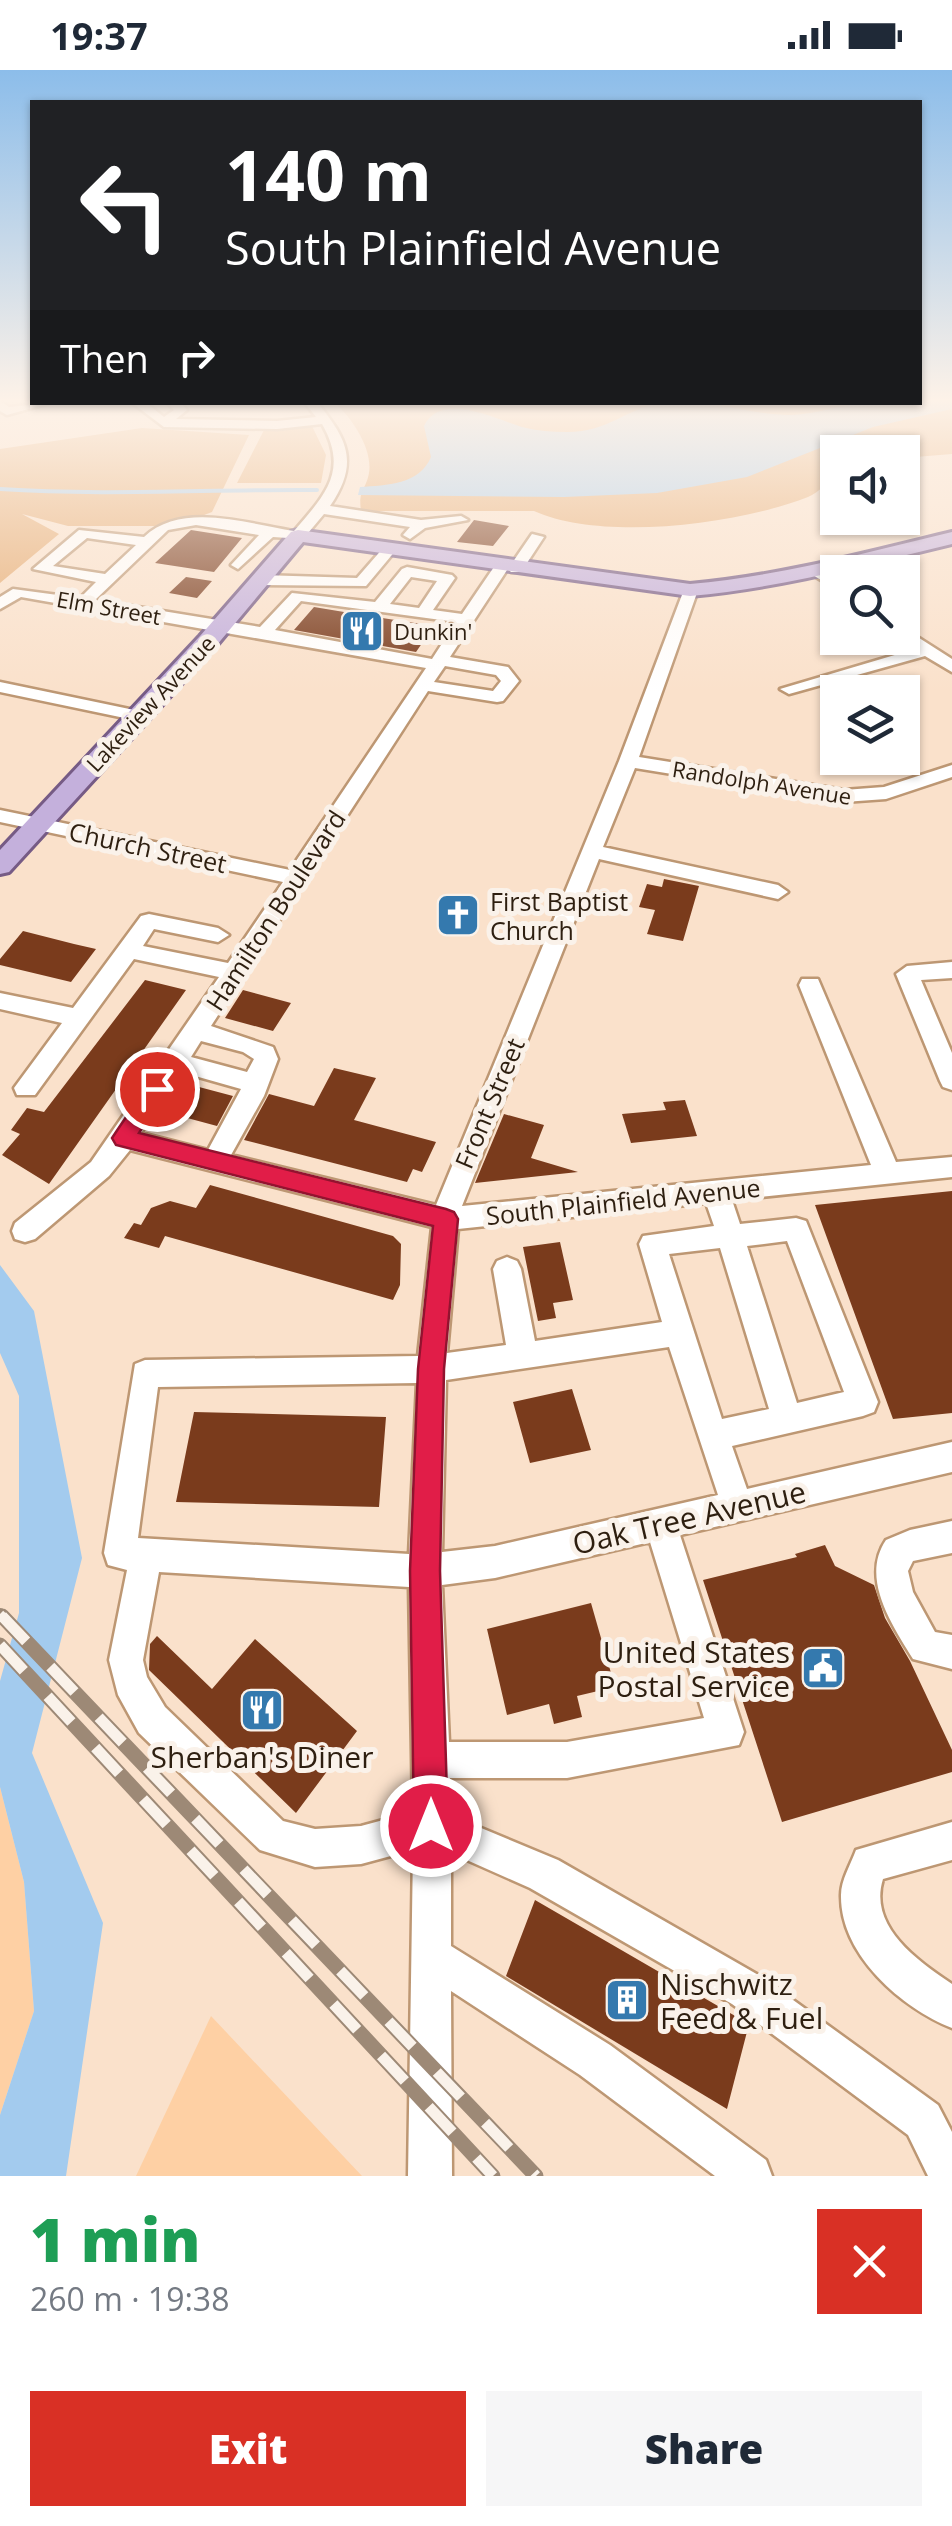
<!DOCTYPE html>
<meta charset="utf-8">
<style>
:root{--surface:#fff;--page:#f6f6f7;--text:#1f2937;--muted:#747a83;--accent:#d93025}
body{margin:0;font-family:"Open Sans",sans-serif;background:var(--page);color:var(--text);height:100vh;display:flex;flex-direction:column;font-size:38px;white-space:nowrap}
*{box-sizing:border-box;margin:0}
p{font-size:32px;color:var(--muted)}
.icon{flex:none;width:55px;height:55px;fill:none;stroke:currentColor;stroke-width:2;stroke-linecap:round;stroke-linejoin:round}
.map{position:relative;height:2106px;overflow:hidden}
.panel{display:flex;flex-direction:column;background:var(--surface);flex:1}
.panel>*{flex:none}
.guide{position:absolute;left:30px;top:30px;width:892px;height:305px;border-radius:0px;box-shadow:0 2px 8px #0004;background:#202124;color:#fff;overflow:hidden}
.tools{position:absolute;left:820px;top:365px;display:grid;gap:20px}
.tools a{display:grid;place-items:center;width:100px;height:100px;border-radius:0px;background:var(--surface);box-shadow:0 2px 8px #0004;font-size:50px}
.pin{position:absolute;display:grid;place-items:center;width:85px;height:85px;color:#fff;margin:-42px;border:5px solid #fff;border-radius:50%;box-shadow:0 2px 10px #0007}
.me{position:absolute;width:110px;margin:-55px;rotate:0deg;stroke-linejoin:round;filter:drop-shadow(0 0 8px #0008)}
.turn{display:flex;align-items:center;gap:35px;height:210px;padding:0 30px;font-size:45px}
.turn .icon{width:130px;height:130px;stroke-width:2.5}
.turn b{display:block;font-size:70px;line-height:85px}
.then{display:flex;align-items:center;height:95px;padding:0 30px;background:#0003;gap:20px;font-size:38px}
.round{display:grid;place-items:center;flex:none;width:105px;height:105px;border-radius:0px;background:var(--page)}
.head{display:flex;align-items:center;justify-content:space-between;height:170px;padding:0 30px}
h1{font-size:60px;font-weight:800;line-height:75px;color:#1e9e55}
.primary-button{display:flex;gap:20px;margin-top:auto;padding:20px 30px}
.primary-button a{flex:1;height:115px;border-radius:0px;background:var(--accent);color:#fff;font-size:40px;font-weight:800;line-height:115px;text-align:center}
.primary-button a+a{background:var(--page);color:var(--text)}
.status{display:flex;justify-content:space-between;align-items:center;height:70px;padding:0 50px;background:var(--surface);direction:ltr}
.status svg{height:28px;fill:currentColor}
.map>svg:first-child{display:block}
</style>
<div class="status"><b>19:37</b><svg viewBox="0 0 49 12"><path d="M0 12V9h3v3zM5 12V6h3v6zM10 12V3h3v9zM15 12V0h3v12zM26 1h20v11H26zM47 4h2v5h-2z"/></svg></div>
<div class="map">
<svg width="952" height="2106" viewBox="0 0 952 2106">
<rect width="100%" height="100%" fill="#fae1cb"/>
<!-- built -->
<path fill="#fed0a4" d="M0,1717L24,1812L34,1941L0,2045Z
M211,1946L362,2106H136Z"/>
<!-- green -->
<path fill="#e5aa70" d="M920,329H952V384L903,388L902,382H838L837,402C829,410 819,423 808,427C739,454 603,472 534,441H361C358,420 366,420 369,403C373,379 352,348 335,333L920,332Z
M312,356L326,385L321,413H237L264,360Z
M142,358L249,365L212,442L175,456H68L22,444L59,464L0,513V379Z"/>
<!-- water -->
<path fill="#a3cbee" d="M920,329H952V339L873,357L747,407L657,423L564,427L358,425L360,417C387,415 419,415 431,387L424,356C441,321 495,349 522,357C537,361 552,362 567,362C609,362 627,338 661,333C706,327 747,345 791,345C817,344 841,335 866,332C884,331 902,332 920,332Z
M0,1195L34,1241L82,1488L32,1683L103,1853L66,2106H0V2045L34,1941L24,1812L0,1717V1611L19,1543V1326L0,1283Z"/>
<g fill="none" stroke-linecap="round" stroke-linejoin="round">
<!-- stream -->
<path stroke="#a3cbee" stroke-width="4" d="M0,419C106,426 211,419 317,420"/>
</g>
<!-- building -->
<path fill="#7a3b1c" d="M474,450L509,456L493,476L457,472Z
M191,460L242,468L214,502L155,493Z
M186,507L212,511L197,528L169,523Z
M314,537L350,543L434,556L416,582L294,560Z
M664,809L699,816L683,871L647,864L655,840L639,837L647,814L662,817Z
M23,861L74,874L96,879L71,912L0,895V889Z
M145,910L186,920L49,1114L2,1085L20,1064L11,1060L27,1038L44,1042Z
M243,920L291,933L273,961L225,948Z
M334,998L376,1008L354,1050L436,1072L422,1102L413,1099L407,1112L244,1070L269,1024L314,1036Z
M184,1013L233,1026L217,1056L165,1042Z
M685,1030L697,1066L631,1073L622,1044L666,1040L663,1032Z
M504,1044L544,1055L531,1088L578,1102L475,1113Z
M210,1115L393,1166L401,1174L400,1215L393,1230L165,1166L159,1178L124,1168L134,1153L141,1155L151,1138L170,1131L196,1138Z
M952,1121V1343L893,1349L815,1135Z
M560,1172L573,1230L553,1233L556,1248L538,1251L523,1177Z
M572,1319L591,1380L530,1393L513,1332Z
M194,1342L386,1347L379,1437L176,1432Z
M825,1475L835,1496L874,1515L885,1548L910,1591L952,1680V1702L782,1752L703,1510L797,1487L795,1484Z
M591,1533L615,1617L577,1626L582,1647L554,1654L549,1634L507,1645L487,1559Z
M157,1566L212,1619L255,1569L357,1661L296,1743L149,1600L150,1574Z
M535,1830L749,1954L727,2039L506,1906Z"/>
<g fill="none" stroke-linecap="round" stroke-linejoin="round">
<!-- minor casing -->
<g stroke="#bd9773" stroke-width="5">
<path id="minor" d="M0,331L9,337L53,332L7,345L0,341Z
M131,332H145L164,347L174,340L166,332H180L187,340L176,349L277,351L316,347L304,332H317C347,369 360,392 330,436L421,450L461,446L468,450L425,458L410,469L403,465L410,457L324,444L303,469L273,467L238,499L231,495L259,465L196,455L168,460L95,530L260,557L292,523L375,532L402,499L407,497L452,505L455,508L433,540L462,544L496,494L509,497L450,587L508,597L519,611L503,631L497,632L428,621L211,956L273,977L278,989L264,1026L231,1085L436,1135L619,691L685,517L698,520L639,687L844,720L884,717L952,695V707L886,729L844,732L635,698L603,777L778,815L788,822L778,829L599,789L462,1136L871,1095L799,915L802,909H818L896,1092L952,1087V1107L732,1130L740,1154L796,1148L806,1151L878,1332L874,1342L863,1346L732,1376L747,1419L952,1372V1402L680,1465L744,1662L739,1675L567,1708H450V1745L558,1790L760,1906L938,2035L952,2062V2106H928L908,2065L732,1934L530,1818L451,1783V1876L610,1975L766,2090L772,2106H715L580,2005L451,1921L452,2106H408L413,1780L361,1794L315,1797L260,1780L139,1663L118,1625L109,1590L127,1500L108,1495L104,1483L135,1294L145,1290L418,1286L432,1157L130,1080L109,1106L35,1169L25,1172L15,1169L12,1161L15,1153L91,1092L219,907L134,889L35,1025H17L14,1018L62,953L0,939V923L73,938L141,846L149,844L218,858L229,865L218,872L154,859L143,876L228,893L283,812L0,752V740L290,800L426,598L21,527L0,539V527L13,519L80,528L96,512L33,499L79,460L144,467C182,431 248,454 294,461C325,425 349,401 322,354L277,359L164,357ZM87,468L136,475L105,504L53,496ZM411,507L437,511L419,538L390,534ZM301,531L456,552L432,589L275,560ZM445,596L496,605L501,611L493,621L434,612ZM201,971L243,982L254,989L247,1002L191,987ZM181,1002L241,1019L208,1080L141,1063ZM706,1133L714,1156L643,1166L639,1174L662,1252L535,1271L521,1199L517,1191L507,1187L497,1191L493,1199L506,1275L447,1283L458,1159ZM787,1171L844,1322L797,1333L747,1176ZM720,1178L769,1339L722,1349L669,1184ZM669,1277L718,1425L495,1476L442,1482L446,1310ZM417,1313L409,1484L138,1468L158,1317ZM650,1472L704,1648L567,1672H449L442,1515L495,1508ZM159,1502L409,1517L413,1742L361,1756L315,1759L283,1751L165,1637L147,1607L143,1590Z
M532,464L544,467L521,502H511L508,499Z
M384,477L396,480L366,516L261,515L253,510L261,505L357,508Z
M811,498H821L838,509V520L811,504Z
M902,557L952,589V602L925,586L789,624L780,619L915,579L899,568H902Z
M0,612L139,641L148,646L139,651L0,622Z
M952,892V908L921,910L952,983V1020L943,1017L940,1011L896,904L907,896Z
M952,1451V1483L913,1491L908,1501L913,1522L935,1562L952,1565V1599L913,1589C892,1555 860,1508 886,1470L910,1460Z
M952,1752V1790L883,1809C868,1857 918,1891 952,1914V1958C902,1938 840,1885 841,1825C841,1810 851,1794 856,1780Z"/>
</g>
<!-- major casing -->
<g stroke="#765b85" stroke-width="6">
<path id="major" d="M298,460L690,514C779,506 865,483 952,462V474C865,495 779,518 690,526L303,472L216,576L9,802L0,804V780L200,566L291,462Z"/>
</g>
<!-- minor -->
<use href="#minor" fill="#fff" fill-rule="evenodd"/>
<!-- major -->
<use href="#major" fill="#c4b0dc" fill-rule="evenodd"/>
<!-- rail-far1 casing -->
<g stroke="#9d8976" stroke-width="12">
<path id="rail-far1" d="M0,1544L4,1548"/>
</g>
<!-- rail casing -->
<g stroke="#9d8976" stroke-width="15">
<path id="rail" d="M2,1546L536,2106
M0,1575L493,2106"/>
</g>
<!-- rail-far1 -->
<use href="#rail-far1" stroke="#faf2ea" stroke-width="9" stroke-dasharray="26" stroke-linecap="butt"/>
<!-- rail -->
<use href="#rail" stroke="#faf2ea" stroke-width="11" stroke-dasharray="35" stroke-linecap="butt"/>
</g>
<!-- sky -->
<linearGradient id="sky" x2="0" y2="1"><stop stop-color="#8cbdea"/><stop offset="0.53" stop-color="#fdf2e8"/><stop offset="1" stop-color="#fdf2e8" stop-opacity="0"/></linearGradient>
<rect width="952" height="623" fill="url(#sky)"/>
<!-- route -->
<path fill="#e11d48" stroke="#92132f" stroke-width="2.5" d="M157,1010L168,1019L139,1063L446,1139L454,1142L458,1149L444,1299L440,1501L448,1756L443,1768L431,1773L419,1768L414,1756L410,1501L418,1299L433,1156L116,1075L112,1068L116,1062L149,1013Z"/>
<!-- icons -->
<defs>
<g id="restaurant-square" transform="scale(2.25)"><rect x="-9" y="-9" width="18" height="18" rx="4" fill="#3479ae" stroke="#faf2ea"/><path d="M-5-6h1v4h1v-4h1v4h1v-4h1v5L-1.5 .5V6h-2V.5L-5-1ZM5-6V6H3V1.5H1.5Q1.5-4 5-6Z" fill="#fff"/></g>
<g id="church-square" transform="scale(2.25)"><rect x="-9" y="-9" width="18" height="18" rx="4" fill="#3479ae" stroke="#faf2ea"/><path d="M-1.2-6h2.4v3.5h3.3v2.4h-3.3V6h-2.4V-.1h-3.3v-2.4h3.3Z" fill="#fff"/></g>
<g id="civic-square" transform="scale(2.25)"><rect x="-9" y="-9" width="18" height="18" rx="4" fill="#3479ae" stroke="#faf2ea"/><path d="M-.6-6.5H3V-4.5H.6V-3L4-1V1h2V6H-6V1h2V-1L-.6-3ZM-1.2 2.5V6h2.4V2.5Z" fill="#fff"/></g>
<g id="building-square" transform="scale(2.25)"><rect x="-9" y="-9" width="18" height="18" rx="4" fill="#3479ae" stroke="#faf2ea"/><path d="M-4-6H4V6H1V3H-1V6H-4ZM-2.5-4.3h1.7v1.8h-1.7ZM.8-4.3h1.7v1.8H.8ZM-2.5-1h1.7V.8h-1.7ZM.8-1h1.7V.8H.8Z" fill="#fff"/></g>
</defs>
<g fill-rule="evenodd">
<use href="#restaurant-square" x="362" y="561"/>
<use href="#church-square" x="458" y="845"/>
<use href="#civic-square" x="823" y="1598"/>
<use href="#restaurant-square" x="262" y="1640"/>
<use href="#building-square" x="627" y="1930"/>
</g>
<g text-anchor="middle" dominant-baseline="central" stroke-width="10" stroke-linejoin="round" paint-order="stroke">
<!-- far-street labels -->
<g font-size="22" fill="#2e1f10" stroke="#faf2ea">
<text transform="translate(109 537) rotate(10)">Elm Street</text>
<text transform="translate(150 633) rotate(-47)">Lakeview Avenue</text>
<text transform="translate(762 712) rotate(9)">Randolph Avenue</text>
</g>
<!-- far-poi labels -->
<g font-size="22" fill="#2e1f10" stroke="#faf2ea" text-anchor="start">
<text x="394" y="561">Dunkin'</text>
</g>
<!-- street labels -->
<g font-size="25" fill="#2e1f10" stroke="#faf2ea">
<text transform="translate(148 777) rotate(12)">Church Street</text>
<text transform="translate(275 840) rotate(-57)">Hamilton Boulevard</text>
<text transform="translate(489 1033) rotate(-67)">Front Street</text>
<text transform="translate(623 1131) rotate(-6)">South Plainfield Avenue</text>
</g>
<!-- poi labels -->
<g font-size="25" fill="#2e1f10" stroke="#faf2ea" text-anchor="start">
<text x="490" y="831">First Baptist<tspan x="490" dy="29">Church</tspan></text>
</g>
<!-- near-street labels -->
<g font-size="30" fill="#2e1f10" stroke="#faf2ea">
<text transform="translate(689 1447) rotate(-13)">Oak Tree Avenue</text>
</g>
<!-- near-poi labels -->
<g font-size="30" fill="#2e1f10" stroke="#faf2ea" text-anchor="end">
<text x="790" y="1581">United States<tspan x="790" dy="34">Postal Service</tspan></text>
<text x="262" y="1686" text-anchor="middle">Sherban's Diner</text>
<text x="660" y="1913" text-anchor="start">Nischwitz<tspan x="660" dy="34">Feed &amp; Fuel</tspan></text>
</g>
</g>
</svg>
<div class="tools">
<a><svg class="icon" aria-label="sound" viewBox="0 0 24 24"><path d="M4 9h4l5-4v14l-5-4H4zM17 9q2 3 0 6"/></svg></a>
<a><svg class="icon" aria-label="search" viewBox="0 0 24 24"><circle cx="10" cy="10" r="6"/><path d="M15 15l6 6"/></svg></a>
<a><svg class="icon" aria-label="layers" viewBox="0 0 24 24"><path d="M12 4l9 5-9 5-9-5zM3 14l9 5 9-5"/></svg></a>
</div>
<div class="pin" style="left:157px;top:1019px;background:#d93025"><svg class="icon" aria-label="arrive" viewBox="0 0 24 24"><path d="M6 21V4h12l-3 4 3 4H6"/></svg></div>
<svg class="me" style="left:431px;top:1756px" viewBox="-20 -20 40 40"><circle r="17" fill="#e11d48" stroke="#fff" stroke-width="3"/><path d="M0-11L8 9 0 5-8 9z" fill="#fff"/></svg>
<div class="guide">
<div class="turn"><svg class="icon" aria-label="left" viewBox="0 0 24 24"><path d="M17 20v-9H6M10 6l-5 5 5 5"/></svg><div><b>140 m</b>South Plainfield Avenue</div></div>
<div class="then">Then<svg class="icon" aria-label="right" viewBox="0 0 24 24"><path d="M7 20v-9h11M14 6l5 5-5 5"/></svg></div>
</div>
</div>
<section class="panel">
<div class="head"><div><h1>1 min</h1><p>260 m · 19:38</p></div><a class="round" style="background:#d93025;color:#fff"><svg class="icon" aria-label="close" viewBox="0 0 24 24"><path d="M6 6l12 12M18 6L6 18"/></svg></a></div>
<div class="primary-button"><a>Exit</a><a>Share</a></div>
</section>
